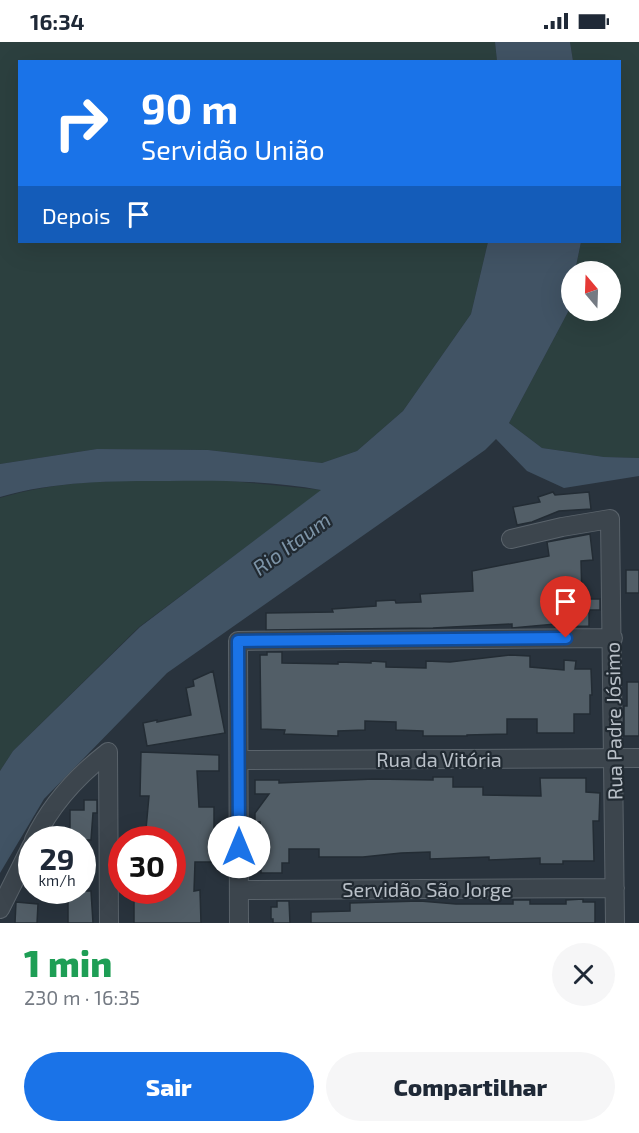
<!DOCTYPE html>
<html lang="pt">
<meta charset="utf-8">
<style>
:root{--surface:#fff;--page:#f6f6f7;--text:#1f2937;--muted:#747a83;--accent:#1a73e8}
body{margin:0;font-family:"Exo 2",sans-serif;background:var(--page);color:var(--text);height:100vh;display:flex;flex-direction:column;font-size:22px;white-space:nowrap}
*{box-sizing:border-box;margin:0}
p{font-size:20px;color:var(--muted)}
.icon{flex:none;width:33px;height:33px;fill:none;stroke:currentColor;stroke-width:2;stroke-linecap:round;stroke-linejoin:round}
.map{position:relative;height:881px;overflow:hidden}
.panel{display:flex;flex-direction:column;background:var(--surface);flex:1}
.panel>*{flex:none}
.banner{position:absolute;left:18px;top:18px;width:603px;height:183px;border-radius:0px;box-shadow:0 6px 24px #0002;background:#1a73e8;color:#fff;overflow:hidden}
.needle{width:39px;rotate:341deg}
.controls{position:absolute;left:561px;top:219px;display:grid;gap:12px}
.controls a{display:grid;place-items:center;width:60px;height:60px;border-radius:50%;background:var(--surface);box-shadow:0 6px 24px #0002;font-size:30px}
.speed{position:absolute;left:18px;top:784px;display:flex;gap:12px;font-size:30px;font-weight:700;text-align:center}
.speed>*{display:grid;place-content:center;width:78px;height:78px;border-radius:50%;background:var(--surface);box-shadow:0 6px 24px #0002;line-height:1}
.speed small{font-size:15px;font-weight:400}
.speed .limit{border:9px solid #d22;background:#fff;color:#111}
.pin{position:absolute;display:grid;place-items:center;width:51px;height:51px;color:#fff;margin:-62px -26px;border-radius:50% 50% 50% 0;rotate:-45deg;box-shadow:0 0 6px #0007}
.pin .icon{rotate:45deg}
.me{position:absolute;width:66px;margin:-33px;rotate:0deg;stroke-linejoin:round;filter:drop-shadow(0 0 4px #0008)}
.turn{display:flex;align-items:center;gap:21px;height:126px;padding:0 24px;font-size:27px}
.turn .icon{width:78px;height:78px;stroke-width:2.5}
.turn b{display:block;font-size:42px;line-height:51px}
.then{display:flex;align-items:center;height:57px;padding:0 24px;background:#0003;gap:12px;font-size:22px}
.round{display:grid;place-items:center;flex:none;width:63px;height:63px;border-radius:32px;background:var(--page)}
.headline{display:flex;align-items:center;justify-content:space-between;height:102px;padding:0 24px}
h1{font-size:36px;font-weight:800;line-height:45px;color:#1e9e55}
.cta{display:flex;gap:12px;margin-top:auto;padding:12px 24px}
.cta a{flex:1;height:69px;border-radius:36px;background:var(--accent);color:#fff;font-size:24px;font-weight:800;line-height:69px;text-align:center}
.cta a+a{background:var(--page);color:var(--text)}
.status{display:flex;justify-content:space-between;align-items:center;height:42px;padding:0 30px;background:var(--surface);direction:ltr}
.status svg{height:16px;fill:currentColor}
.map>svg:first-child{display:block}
</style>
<div class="status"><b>16:34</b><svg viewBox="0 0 49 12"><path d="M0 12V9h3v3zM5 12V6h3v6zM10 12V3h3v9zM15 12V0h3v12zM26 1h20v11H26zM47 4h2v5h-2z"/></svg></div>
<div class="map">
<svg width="639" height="881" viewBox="0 0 639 881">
<rect width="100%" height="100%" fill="#29333d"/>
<!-- green -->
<path fill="#2c403f" d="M0,0H495L497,19L20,20V200H488L471,272L403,369L357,409L322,421L208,408L97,407L0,422Z
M570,0H639V416L604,415L542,406L509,381L568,270L571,251L572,268H610V230L575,229L581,200H620V20L573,19Z
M221,438L322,448L139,585L13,709L0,729V456C71,434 148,439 221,438Z"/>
<!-- water -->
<path fill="#415364" d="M495,0H570L573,19H497Z
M488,200H581L575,229L572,230L571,251L568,270L509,381L542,406L604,415L639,416V434L564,446L527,429L496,397L485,408L167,631L44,757L0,831V729L13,709L140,585L321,448C274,439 217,438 169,439C113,439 54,439 0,455V422L97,407L208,408L322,421L357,409L403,369L471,272Z"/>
<!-- building -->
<path fill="#525e67" stroke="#232c34" stroke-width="1.5" d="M553,450L555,453L589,450L591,467L559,469L532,480L517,483L513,465L540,460L538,455Z
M590,492L593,518L581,519L582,557H600V568H589V584L555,585V582L512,586V582L433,586L266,588V571L333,570L332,567L376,564V559L395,558L396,561L421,560L420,552L473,549L472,529L549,514L547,500Z
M626,528H639V551H626Z
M267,610H282V621L338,622V620L371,621V619L386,620V625L426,626V619L450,620L510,613L530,614V625L564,628V618L576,619L575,627H591L592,653H590V672H574V691H537V677H507V692L467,693V694H423V689L396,688V680L365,679V688L338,689V694L284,692L285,688L261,687L260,613H267Z
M213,629L225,691L147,704L143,681L157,678V680L191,673L186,646L194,644L193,638Z
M627,640H639V694H624V664H627Z
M141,710L219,713V729H197L199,765H214V794H218L219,820H195L194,849L200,848L201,881H134V849L172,850V798H145L149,754H140Z
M433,735H453V745H483V753L541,754L540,736H586V750L600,751L599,779H593L594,819H563V822H540V816L489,818V815L430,817V810L401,811L363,815H319V807H289V821H282V831H261L260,780H255V771L269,752H255V738H279V741L374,737L433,738Z
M84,758H97V771H93L91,798H70V768H84Z
M68,849H91L93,881H68Z
M583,857V860H595V881H311V870L350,869V861L420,859L456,862H513V858H530V862H566V858Z
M277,859H289L290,881H273V877H271V865H277Z
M16,860L38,862L37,881H15Z"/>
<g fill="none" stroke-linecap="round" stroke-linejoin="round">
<!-- street casing -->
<g stroke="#5a636b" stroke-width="20">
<path id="street" d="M511,497L562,485L610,477L615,881
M108,710L109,881
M239,718L639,716
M34,798C51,762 77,734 108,710
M239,848L615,846
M0,867L32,803
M239,881L238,599L613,596"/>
</g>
<!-- street -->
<use href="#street" stroke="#3c454d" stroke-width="18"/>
</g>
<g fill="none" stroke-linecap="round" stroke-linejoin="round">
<!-- route casing -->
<g stroke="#114b97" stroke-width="15">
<path id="route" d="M239,805L238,599L566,596"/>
</g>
<!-- route -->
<use href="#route" stroke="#1a73e8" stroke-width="10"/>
</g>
<g text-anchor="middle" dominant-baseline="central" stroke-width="4.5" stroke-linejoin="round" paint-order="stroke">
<!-- street labels -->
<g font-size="20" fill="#b9c0c8" stroke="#212a32">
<text transform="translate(613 679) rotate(-91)">Rua Padre Jósimo</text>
<text x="439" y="717">Rua da Vitória</text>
<text x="427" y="847">Servidão São Jorge</text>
</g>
<!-- water labels -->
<g font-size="21" font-style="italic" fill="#7d94a7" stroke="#212a32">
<text transform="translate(291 501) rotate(-36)">Rio Itaum</text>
</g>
</g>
</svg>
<div class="controls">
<a><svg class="needle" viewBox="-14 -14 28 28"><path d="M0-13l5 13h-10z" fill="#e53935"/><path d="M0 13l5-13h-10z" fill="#747a83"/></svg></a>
</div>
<div class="speed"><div>29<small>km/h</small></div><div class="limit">30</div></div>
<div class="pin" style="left:566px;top:596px;background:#d93025"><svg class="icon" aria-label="arrive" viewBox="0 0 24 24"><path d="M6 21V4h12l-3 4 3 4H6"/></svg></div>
<svg class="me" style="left:239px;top:805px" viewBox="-20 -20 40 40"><circle r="19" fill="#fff"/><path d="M0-13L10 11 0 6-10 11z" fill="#1a73e8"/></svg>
<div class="banner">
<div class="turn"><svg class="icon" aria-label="right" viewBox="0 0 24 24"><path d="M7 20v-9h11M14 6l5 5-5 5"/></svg><div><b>90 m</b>Servidão União</div></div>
<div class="then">Depois<svg class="icon" aria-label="arrive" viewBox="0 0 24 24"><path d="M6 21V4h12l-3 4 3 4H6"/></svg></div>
</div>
</div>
<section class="panel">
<div class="headline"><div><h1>1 min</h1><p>230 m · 16:35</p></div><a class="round"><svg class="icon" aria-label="close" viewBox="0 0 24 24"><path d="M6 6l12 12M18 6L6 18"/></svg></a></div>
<div class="cta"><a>Sair</a><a>Compartilhar</a></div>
</section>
